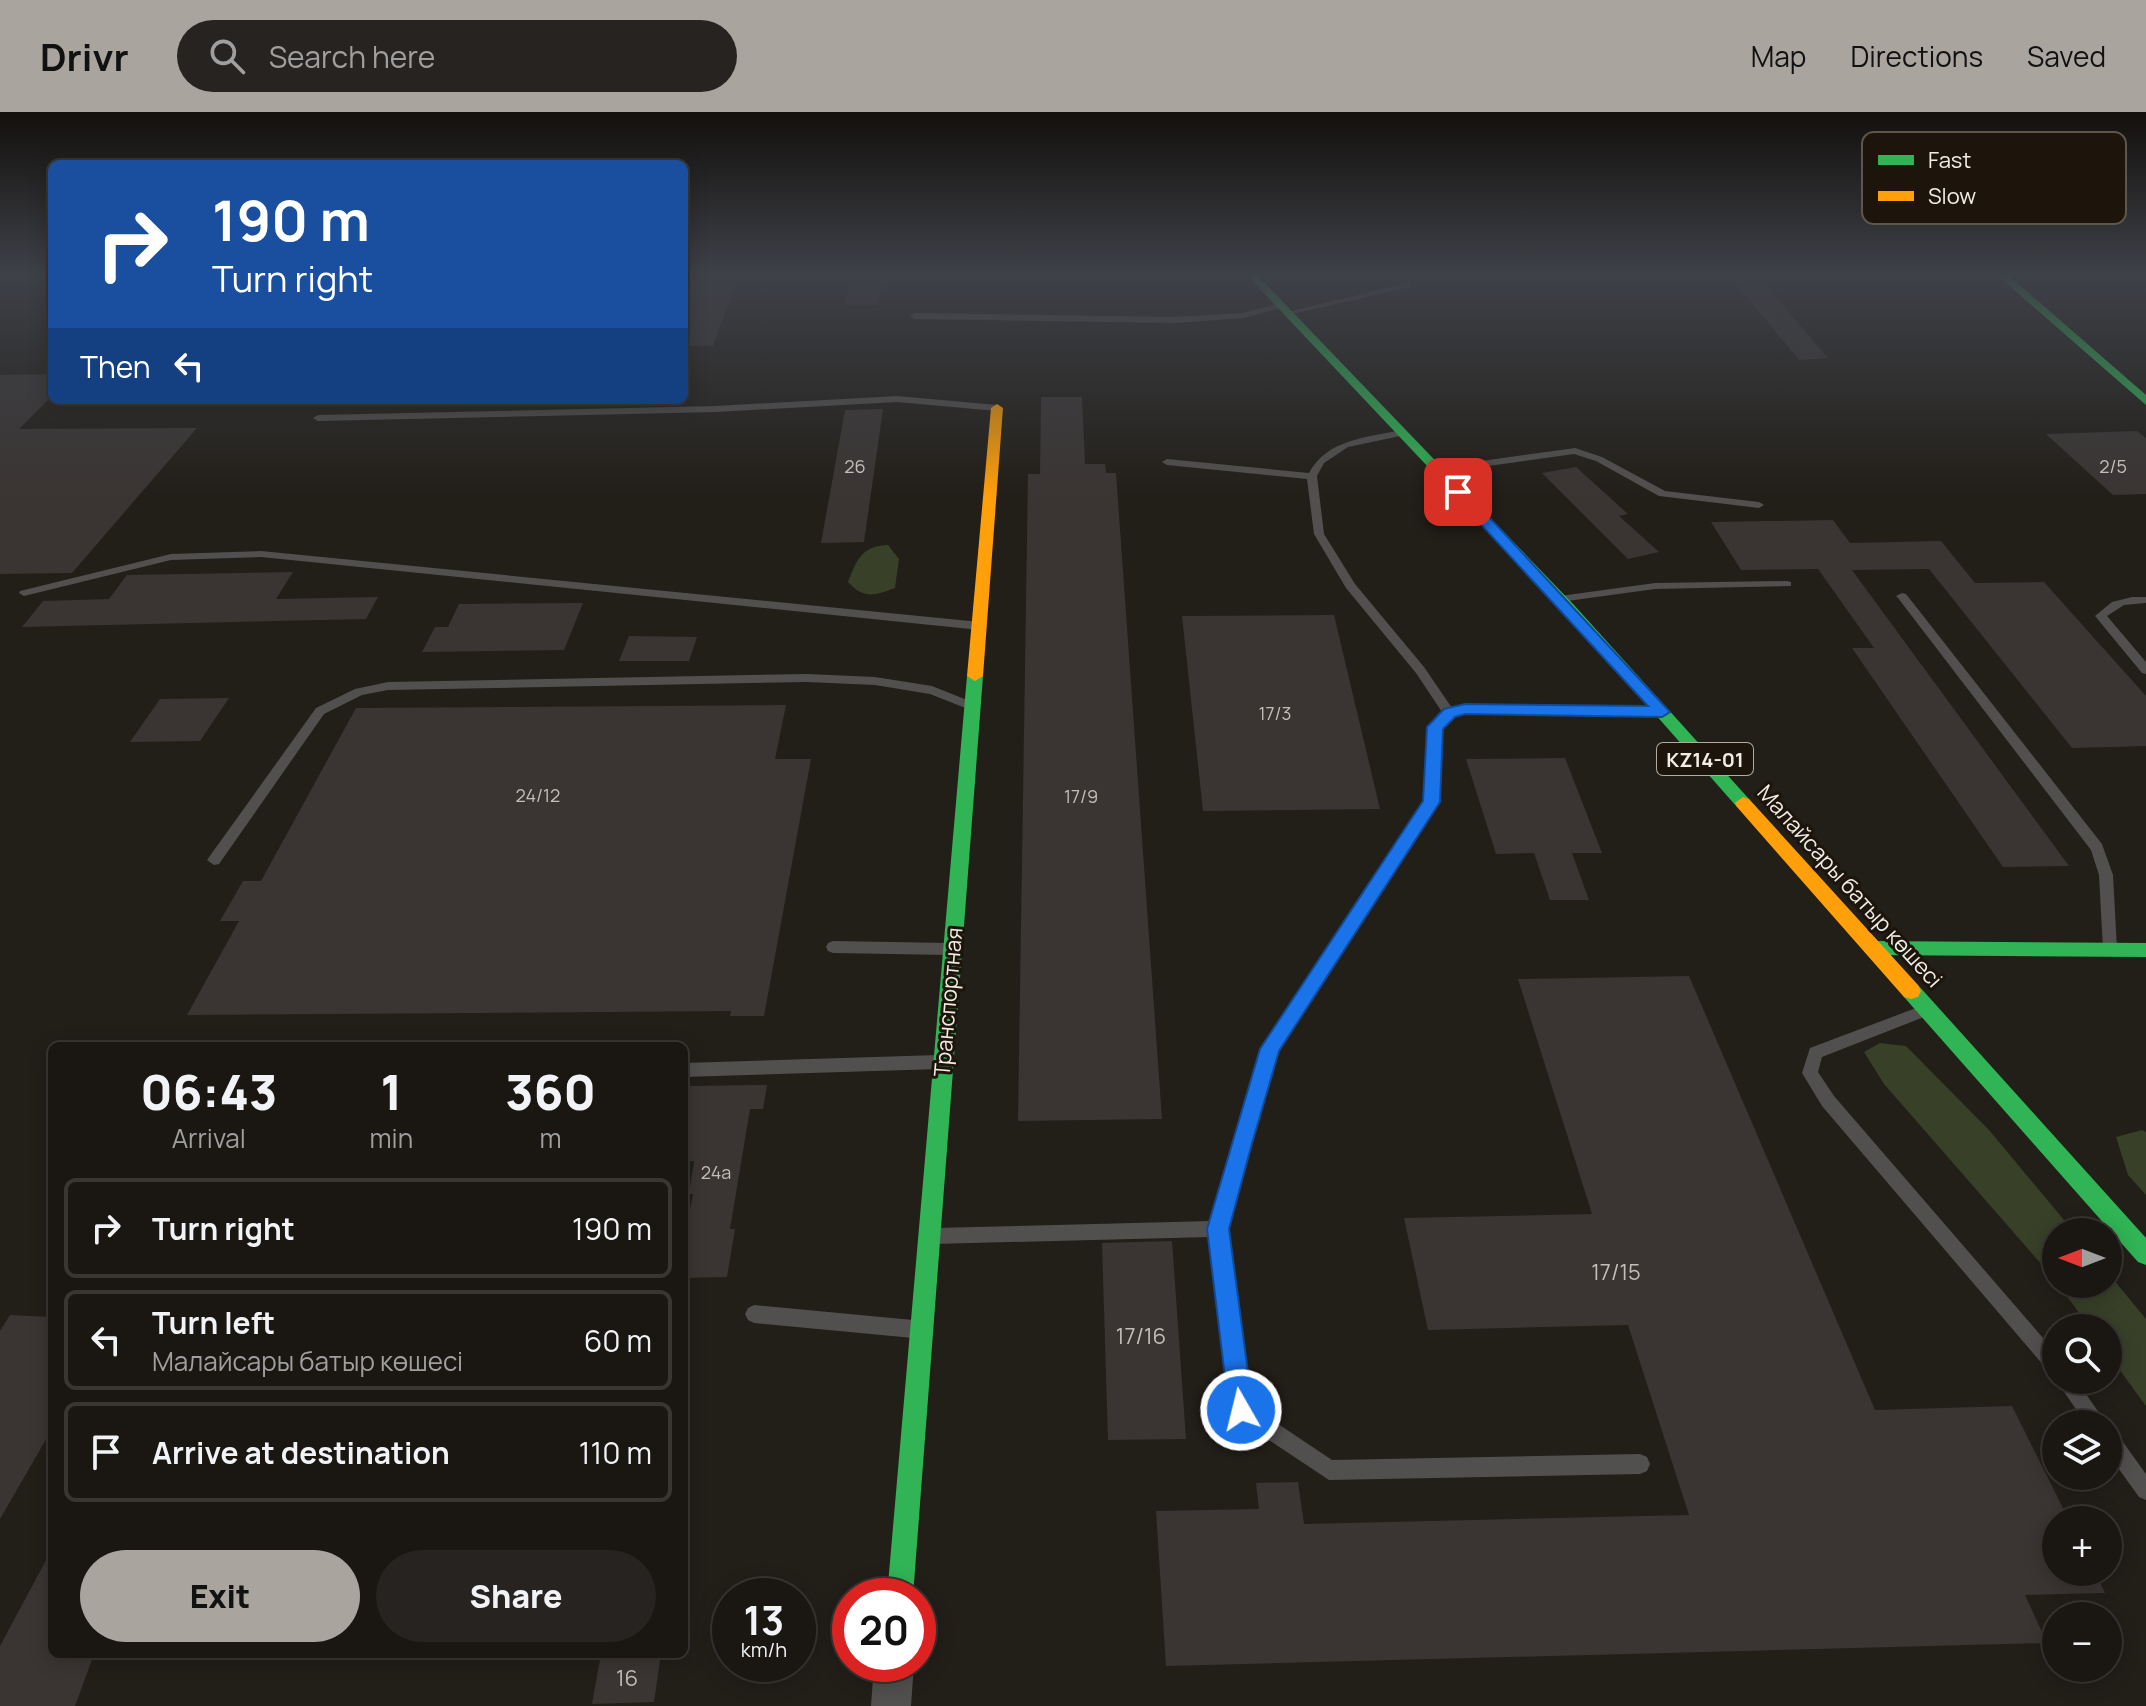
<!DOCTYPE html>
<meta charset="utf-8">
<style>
:root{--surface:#1a1612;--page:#272320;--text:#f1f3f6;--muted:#9f9f9f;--line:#383532;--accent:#a9a49d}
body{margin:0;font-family:Manrope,sans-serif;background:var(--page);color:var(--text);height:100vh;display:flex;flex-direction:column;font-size:30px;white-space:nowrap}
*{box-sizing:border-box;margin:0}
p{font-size:26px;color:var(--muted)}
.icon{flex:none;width:44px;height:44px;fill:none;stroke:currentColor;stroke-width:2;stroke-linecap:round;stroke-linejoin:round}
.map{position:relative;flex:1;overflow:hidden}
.drawer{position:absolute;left:48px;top:930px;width:640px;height:616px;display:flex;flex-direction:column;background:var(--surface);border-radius:12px;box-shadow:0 4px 20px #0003,0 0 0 2px var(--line)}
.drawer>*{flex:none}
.top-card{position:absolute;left:48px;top:48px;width:640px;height:244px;border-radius:12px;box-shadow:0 4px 20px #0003,0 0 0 2px var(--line);background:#1a4fa0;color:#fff;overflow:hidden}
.needle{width:52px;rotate:270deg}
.buttons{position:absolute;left:2042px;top:1106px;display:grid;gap:16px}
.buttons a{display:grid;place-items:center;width:80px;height:80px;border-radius:50%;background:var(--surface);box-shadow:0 4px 20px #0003,0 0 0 2px var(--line);font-size:40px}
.speed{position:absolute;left:712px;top:1466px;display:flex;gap:16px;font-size:40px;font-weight:700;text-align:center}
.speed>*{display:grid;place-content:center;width:104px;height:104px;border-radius:50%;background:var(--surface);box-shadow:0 4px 20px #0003,0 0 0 2px var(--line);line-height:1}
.speed small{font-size:20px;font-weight:400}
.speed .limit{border:12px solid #d22;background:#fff;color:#111}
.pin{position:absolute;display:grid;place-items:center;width:68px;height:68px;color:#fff;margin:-34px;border-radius:16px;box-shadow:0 4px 12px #0006}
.me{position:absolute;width:88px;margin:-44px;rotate:352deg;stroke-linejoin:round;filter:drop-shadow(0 0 6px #0008)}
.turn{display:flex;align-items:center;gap:28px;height:168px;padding:0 32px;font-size:36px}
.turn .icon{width:104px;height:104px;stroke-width:2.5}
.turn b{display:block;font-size:56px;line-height:68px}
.then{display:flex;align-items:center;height:76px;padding:0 32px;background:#0003;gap:16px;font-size:30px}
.eta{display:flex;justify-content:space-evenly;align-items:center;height:136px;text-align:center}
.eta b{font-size:48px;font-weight:800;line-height:56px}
.primary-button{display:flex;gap:16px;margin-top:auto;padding:16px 32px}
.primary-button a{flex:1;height:92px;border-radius:48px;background:var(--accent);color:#111;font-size:32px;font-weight:800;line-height:92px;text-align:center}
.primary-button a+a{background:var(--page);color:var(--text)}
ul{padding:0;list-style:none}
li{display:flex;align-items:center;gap:24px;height:100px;margin:0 16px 12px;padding:0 16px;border:4px solid var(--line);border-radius:12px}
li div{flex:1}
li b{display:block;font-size:30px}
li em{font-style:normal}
header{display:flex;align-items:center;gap:48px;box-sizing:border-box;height:112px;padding:0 40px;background:var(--accent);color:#111}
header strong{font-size:38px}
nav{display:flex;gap:44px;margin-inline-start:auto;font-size:28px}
.search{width:560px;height:72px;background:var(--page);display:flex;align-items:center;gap:20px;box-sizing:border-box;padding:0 28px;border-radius:44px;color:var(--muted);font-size:30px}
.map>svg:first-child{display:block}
</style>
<header>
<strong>Drivr</strong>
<div class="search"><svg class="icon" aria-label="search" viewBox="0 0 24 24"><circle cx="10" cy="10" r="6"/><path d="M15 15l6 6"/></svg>Search here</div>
<nav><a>Map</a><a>Directions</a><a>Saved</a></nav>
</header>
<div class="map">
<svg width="2146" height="1594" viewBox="0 0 2146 1594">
<rect width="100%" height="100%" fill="#221e18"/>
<!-- green -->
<path fill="#384028" d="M888,433L899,447L895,476C875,484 863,487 848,470C857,447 862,434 888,433Z
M1880,931L1906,934L1989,1018L2074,1120H2056V1169L1884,972L1864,940Z
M2142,1018L2146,1020V1083L2128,1063L2116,1025Z
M2108,1161L2146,1207V1294L2108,1242V1216H2090L2058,1172H2108Z"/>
<!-- building -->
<path fill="#3a3533" d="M684,163H739L713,234H684Z
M852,163H884L877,193H844Z
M1729,163H1757L1828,246L1799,248Z
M52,262V284L19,317L197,316L72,461L0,462V263Z
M1041,285H1082L1085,352H1105L1106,361H1116L1162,1007L1018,1009L1028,362H1040Z
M883,297L864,430L821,431L845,298Z
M2137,319L2146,326V382L2113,383L2046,322Z
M1576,355L1628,402L1619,404L1659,440L1628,447L1542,361Z
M1833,408L1850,431L1941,429L1975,471L2044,470L2146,584V634L2072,636L1929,457L1852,458L2069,754L2003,755L1852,536H1874L1818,457L1741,458L1711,410Z
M293,460L276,487L378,485L366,507L22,515L43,489L109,487L127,463Z
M583,491L564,538L422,540L435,515H448L459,492Z
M1334,503L1380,697L1203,699L1182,504Z
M629,524L697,525L689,549H619Z
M229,586L200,629L130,630L160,587Z
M786,593L775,647H811L764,904H730L731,899L187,903L239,809H220L243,769H261L356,596Z
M1565,646L1602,741H1572L1589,788H1550L1534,741L1496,742L1466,647Z
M1689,864L1875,1298L2012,1294L2069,1408H2056V1460H2095L2105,1481L2025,1483L2047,1531L1166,1554L1156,1399L1259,1397L1256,1371L1298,1370L1304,1412L1689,1403L1628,1213L1428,1218L1404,1106L1592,1102L1518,867Z
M767,973L763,997H750L730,1117H735L727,1165L684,1166V1128L693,1082H689L694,1049L684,1050V974Z
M1172,1129L1186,1327L1108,1328L1102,1131Z
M10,1203L52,1205V1317L0,1407V1219Z
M52,1437V1542H76L73,1548L93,1545L75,1594H0V1534Z
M601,1542H661L654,1590L592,1592Z"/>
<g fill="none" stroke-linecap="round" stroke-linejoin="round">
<!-- lane -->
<path fill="#52504e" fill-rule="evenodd" d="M1407,171H1410V175L1288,203L1284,201Z
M1281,191L1285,193L1284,195L1243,206L1173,211L914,207L910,204L914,201L1173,205L1243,201Z
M897,284L997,293L1002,296L997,299L897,290L716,300L318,309L313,306L318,303L716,294Z
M1402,318L1405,319V323L1348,335L1324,351L1317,364L1324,422L1355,472L1424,555L1452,596L1465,593L1658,596L1664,600L1658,604L1465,601L1453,604L1441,616L1438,690L1277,939L1227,1117L1250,1293L1332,1348L1640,1342L1647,1345L1650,1352L1647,1359L1640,1362L1329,1368L1234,1305L1232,1298L1210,1125L934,1132L928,1130L925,1124L928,1118L934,1116L1212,1109L1265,932L1426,690L1429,615L1442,600L1416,561L1346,476L1314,422L1307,367L1167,353L1162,350L1167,347L1309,361C1327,327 1368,325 1402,318Z
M1575,336L1602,345L1665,379L1759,390L1764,393L1759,396L1659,384L1596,349L1574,342L1438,361L1433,358L1438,355Z
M261,439L980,510L986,514L980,518L261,445L171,448L24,484L19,481L20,479L171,442Z
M1787,469L1791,470V474L1655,477L1560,490L1554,487L1560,484L1655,471Z
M1902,481L1906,482L2102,732L2113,763L2117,837L2115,841H2105L2103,837L2099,763L2091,738L1898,486L1896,484Z
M2132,485H2146V491L2124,493L2107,504L2146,550V562L2142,561L2095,504L2112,490Z
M807,562L875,565L932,574L977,592L979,595L973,599L930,582L875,573L807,570L388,578L362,583L324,602L219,752L214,753L207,748L316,596L355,577L388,570Z
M833,829L949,831L954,833L956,837L954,841L949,843L833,841L828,839L826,835L828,831Z
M1924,893L1929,895L1931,899L1929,903L1822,945L1818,960L1834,984L2056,1241V1264L2050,1261L1822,994L1802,961L1810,936Z
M939,943L944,945L947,950L944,955L939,957L684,965V951Z
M754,1193L913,1208L919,1211L922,1217L919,1223L913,1226L754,1211L748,1208L745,1202L748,1196Z
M2056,1268H2076L2107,1312H2086Z
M2108,1316L2115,1319L2146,1362V1388L2139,1385L2108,1342Z"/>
<!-- street -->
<path fill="#52504e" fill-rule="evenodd" d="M874,1552H914L911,1594H871Z"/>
<!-- fast -->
<path fill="#30b455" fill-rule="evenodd" d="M1247,163H1257L1574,493L1749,687L1751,691L1749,695H1737L1564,499Z
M1997,163H2008L2146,283V293Z
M975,559L983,564L913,1484H887L967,564Z
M1874,829L2146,831V845L1874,843L1867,841L1865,836L1867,831Z
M1911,871L1918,873L2146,1126V1153L2138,1150L1904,885L1901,879L1904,873Z"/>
<!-- slow -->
<path fill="#ff9f0a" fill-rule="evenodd" d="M997,292L1003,296L983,564L975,569L967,564L991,296Z
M1743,685L1749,687L1918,873L1921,879L1918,885L1911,887L1904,885L1737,695L1735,691Z"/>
</g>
<!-- sky -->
<linearGradient id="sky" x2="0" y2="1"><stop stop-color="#13100d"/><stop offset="0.42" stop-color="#3e4148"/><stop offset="1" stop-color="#3e4148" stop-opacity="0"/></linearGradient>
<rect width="2146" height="386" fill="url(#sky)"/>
<!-- route -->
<path fill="#1a73e8" stroke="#114b97" stroke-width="2" d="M1453,377H1463L1670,600L1662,605L1465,602L1455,605L1443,617L1440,690L1279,939L1251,1035L1229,1117L1253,1298L1249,1307L1241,1310L1232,1307L1229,1298L1207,1117L1260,937L1423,689L1427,615L1444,597L1465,592L1648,594L1453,382Z"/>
<g text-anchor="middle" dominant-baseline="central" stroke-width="6" stroke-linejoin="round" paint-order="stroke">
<!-- number labels -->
<g font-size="18" fill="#c3beb8">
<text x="855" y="354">26</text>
<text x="2113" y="354">2/5</text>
<text x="1275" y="601">17/3</text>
<text x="538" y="683">24/12</text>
<text x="1081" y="684">17/9</text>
<text x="716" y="1060">24а</text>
</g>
<!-- shield labels -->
<rect fill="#1d150b" stroke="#b1aca4" stroke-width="2" x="1657" y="631" width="96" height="32" rx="6"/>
<g font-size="20" font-weight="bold" fill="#f1ece5">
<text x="1705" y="647">KZ14-01</text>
</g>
<!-- street labels -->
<g font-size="22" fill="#f1ece5" stroke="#1d150b">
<text transform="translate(1850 774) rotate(48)">Малайсары батыр көшесі</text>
<text transform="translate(948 890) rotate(-85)">Транспортная</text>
</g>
<!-- near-number labels -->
<g font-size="22" fill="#c3beb8">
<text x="1616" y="1160">17/15</text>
<text x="1141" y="1224">17/16</text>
<text x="627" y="1566">16</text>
</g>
</g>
<!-- legend -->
<rect x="1862" y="20" width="264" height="92" rx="12" fill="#1d150b" stroke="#5d564c" stroke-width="2"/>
<rect x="1878" y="43" width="36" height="10" fill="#30b455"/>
<rect x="1878" y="79" width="36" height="10" fill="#ff9f0a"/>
<g font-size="22" fill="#f1ece5">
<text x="1928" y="56">Fast</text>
<text x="1928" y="92">Slow</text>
</g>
</svg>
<div class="buttons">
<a><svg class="needle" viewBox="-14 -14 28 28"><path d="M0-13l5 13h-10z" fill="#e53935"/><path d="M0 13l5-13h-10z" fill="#9f9f9f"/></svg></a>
<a><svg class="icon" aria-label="search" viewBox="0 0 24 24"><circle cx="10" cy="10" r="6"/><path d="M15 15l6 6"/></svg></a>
<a><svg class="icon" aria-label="layers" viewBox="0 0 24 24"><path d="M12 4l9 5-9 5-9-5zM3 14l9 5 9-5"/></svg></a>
<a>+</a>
<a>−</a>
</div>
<div class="speed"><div>13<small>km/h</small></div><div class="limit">20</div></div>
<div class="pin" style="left:1458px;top:380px;background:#d93025"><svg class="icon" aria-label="arrive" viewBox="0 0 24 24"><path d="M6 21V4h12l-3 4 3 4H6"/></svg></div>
<svg class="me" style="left:1241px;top:1298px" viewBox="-20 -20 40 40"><circle r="17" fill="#1a73e8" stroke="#fff" stroke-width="3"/><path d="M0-11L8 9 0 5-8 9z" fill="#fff"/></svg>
<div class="top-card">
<div class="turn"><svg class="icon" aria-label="right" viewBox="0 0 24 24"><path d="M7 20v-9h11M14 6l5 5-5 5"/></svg><div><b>190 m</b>Turn right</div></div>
<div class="then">Then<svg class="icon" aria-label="left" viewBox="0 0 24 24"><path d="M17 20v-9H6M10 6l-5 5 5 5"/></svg></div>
</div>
<section class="drawer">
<div class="eta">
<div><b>06:43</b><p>Arrival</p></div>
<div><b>1</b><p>min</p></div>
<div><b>360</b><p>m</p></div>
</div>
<ul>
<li><svg class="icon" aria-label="right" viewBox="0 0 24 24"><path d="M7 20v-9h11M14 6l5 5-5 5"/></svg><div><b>Turn right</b></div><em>190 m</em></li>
<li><svg class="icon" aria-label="left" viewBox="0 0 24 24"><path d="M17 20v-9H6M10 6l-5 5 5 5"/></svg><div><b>Turn left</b><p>Малайсары батыр көшесі</p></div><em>60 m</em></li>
<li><svg class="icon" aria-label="arrive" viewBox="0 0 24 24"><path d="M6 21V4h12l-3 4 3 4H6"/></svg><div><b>Arrive at destination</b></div><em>110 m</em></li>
</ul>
<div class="primary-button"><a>Exit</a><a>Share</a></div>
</section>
</div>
